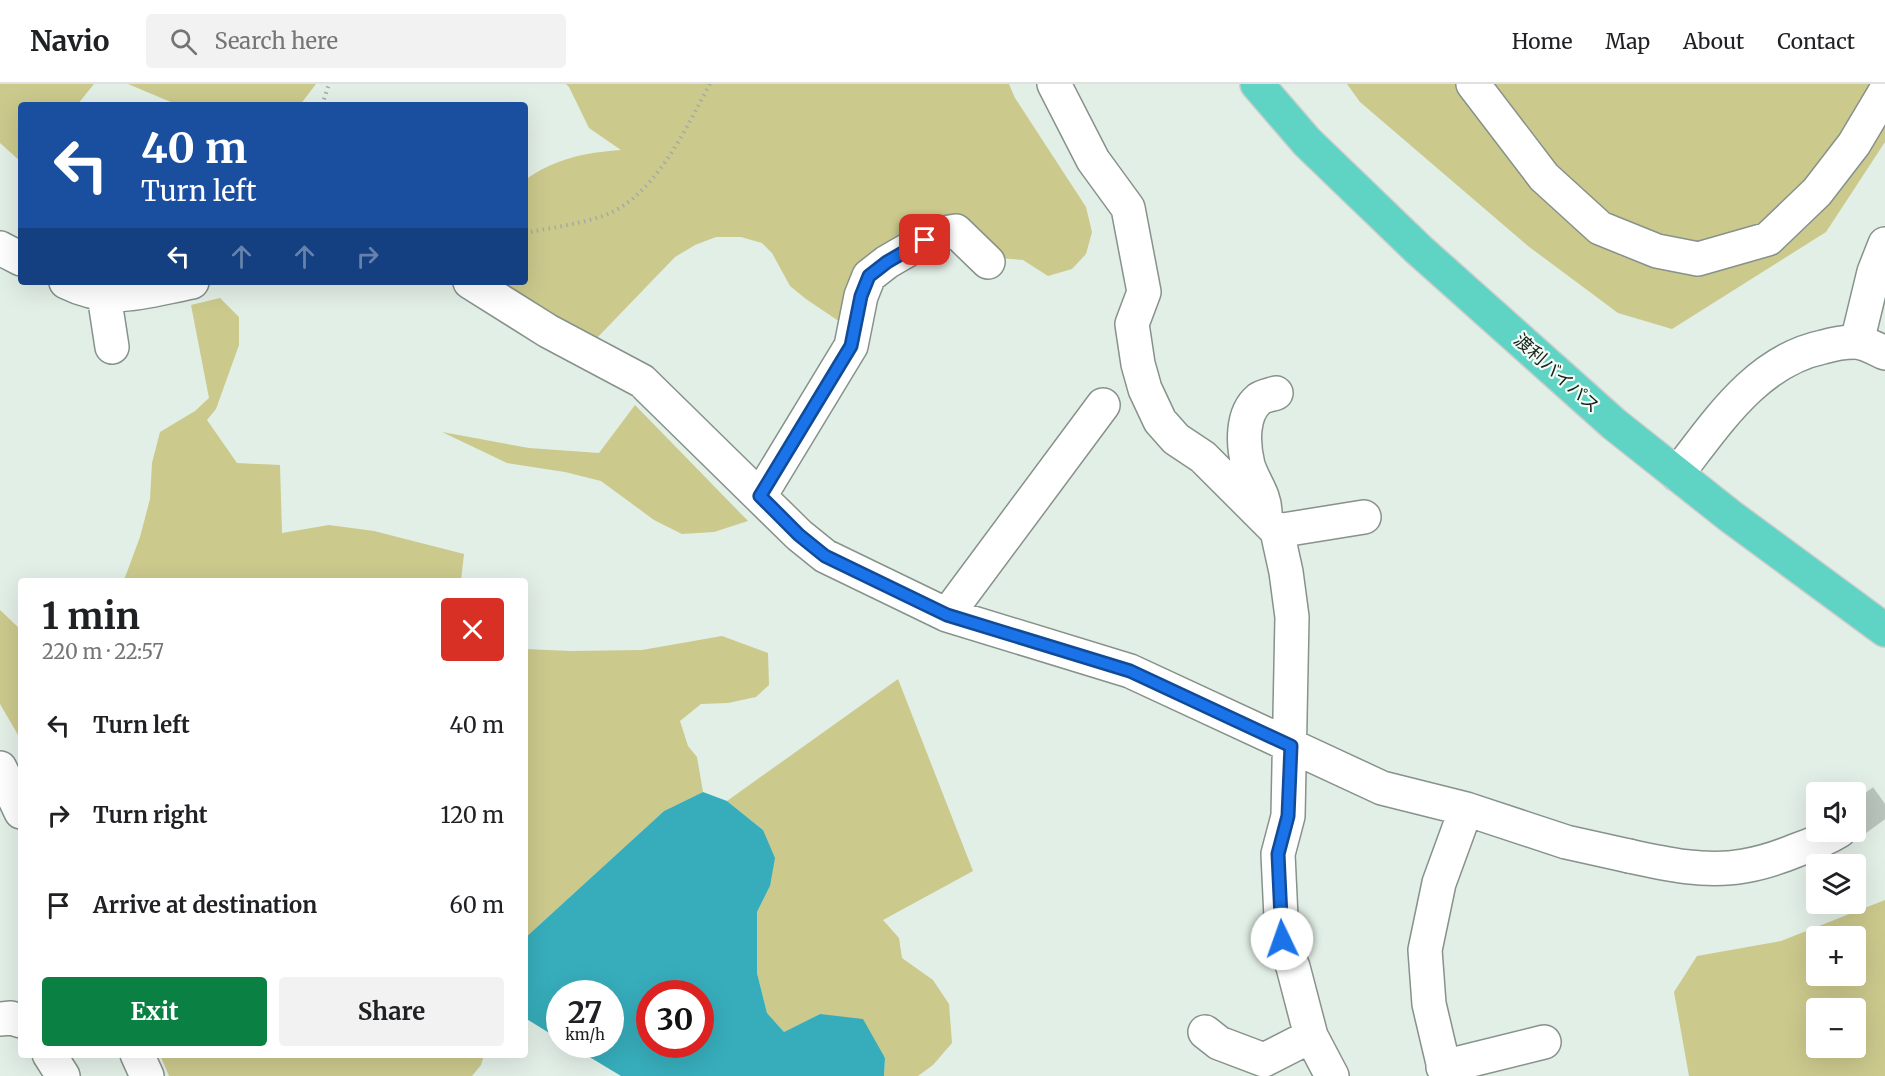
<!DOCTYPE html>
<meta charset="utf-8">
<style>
:root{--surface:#fff;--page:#f2f2f2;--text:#202124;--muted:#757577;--line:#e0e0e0;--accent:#0b8043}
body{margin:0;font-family:Merriweather,"Noto Sans JP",serif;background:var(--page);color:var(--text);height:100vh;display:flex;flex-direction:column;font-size:22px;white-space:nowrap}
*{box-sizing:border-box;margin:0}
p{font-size:20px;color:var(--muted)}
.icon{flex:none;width:33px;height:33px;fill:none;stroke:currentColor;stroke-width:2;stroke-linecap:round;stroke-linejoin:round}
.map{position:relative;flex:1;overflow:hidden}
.sheet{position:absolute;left:18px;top:494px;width:510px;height:480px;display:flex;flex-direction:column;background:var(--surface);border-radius:6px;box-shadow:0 6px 24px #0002}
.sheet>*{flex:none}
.top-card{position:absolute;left:18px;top:18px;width:510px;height:183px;border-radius:6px;box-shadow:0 6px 24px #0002;background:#1a4fa0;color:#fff;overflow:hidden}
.tools{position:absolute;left:1806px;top:698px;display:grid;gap:12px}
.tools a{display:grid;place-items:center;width:60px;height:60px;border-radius:6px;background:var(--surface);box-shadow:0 6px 24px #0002;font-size:30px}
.speed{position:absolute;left:546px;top:896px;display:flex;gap:12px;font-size:30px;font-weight:700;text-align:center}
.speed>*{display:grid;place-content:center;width:78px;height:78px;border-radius:50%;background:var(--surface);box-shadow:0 6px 24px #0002;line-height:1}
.speed small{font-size:15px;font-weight:400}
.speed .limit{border:9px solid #d22;background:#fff;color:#111}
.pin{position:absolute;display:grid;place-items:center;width:51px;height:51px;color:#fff;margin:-26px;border-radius:12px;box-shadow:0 3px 9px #0006}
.me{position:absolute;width:66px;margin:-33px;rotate:357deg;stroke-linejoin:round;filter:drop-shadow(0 0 4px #0008)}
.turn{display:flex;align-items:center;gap:21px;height:126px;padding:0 24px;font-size:27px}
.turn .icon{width:78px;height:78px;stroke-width:2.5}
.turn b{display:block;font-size:42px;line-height:51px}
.lanes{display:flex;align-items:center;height:57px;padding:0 24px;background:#0003;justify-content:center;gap:30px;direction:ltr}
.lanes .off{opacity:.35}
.round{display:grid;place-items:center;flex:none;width:63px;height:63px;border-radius:6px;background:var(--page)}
.head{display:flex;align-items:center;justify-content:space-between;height:102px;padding:0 24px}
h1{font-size:36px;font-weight:700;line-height:45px}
.button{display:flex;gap:12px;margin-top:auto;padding:12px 24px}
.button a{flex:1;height:69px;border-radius:6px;background:var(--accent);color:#fff;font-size:24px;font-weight:700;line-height:69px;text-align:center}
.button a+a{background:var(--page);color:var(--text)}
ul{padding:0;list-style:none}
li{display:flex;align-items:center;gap:18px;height:90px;padding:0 24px}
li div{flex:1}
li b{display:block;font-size:22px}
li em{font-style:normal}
header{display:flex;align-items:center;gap:36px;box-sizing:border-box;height:84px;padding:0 30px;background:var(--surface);border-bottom:2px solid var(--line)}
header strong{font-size:28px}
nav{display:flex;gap:33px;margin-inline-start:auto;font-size:21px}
.search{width:420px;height:54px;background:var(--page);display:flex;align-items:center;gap:15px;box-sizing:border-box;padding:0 21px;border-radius:6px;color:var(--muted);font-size:22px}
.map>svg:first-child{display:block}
</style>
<header>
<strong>Navio</strong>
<div class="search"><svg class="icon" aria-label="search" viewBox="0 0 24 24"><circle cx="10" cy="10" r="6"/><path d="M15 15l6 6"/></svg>Search here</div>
<nav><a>Home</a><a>Map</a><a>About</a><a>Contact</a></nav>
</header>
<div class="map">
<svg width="1885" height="992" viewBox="0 0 1885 992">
<rect width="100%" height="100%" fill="#e2efe6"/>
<!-- green -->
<path fill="#cbc98c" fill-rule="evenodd" d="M0,0H94L77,21H21L20,77L0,59Z
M128,0H316L300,21H178Z
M566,0H1009L1015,14L1086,123L1092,148L1086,170L1072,185L1048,192L1023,176L999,174L929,145L846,242L806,215L790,202L772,169L762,159L741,153H716L695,161L675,173L595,256L495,198H525V96C556,74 584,69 621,66L589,44L569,3Z
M1347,0H1885V58L1826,148L1672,245L1618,229L1528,162L1360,18Z
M220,214L239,233V261L216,325L207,336L237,379L280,381L282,449L329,441L374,447L464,470L461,496H124L140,453L150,415L152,379L160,348L195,327L209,314L191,221Z
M635,321L748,437L714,448L682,450L654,436L601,397L565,388L507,379L442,348L529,364L599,369Z
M0,526L21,546V656L0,620Z
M722,552L768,569L769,601L756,613L728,619L701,620L680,637L688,662L697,673L703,708L664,727L525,854V565L571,567L642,566Z
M898,595L973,787L883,836L899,854L902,874L933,896L949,920L952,959L933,981L918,992H884L885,973L820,930L784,948L767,929L757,889V828L770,802L763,746L727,717Z
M1885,816V992H1689L1674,908L1697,872L1781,857ZM1816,852H1856V891H1816ZM1816,924H1856V963H1816Z
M160,971H484L481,981L472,992H169Z"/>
<!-- water -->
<path fill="#37adbb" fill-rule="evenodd" d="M703,708L727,717L763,746L775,774L770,802L757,828V889L767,929L784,948L820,930L863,935L885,974L884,992H621L568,960H610V909H560L559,955L525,934V854L664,727ZM650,909H700V960H650Z"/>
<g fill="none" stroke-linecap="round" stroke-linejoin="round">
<!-- tertiary-tunnel -->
<path stroke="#bac5bd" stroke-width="33" stroke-dasharray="33 16" stroke-linecap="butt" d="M1856,736L1885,715"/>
<!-- minor casing -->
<g stroke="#86928a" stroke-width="36">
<path id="minor" d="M1054,0L1093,76L1128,124L1144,208L1132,240L1138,280L1145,305L1160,337L1176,355L1203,373L1277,447L1286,488L1292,533L1288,732L1278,770L1282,855L1293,883L1311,952L1332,992
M1473,0L1544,93L1600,144L1657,167L1698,175L1768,155L1817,108L1854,60L1885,8
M0,164L21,175
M66,198C112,221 145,207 192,198
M470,198L548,247L642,297L799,451L825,472L947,531L1130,587L1382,704L1466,725L1566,758L1629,772
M104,211L112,263
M1857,258L1874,188L1885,160
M760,412L851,262L861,212L869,192L887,178L925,156L944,149L956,147L988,178
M1265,429C1265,410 1253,398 1248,381C1243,361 1241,330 1259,315C1263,312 1270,311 1276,309
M1277,447L1364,433
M947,531L1103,321
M0,684L21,728
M0,935L11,934L21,937
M1205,948L1219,959L1264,976L1311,952
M49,970L63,992
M137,970L147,992
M1443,983L1544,958
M1446,992L1429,920L1425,866L1439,799L1466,725"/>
</g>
<!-- tertiary casing -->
<g stroke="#86928a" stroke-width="36">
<path id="tertiary" d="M1677,390C1717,339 1756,277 1823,263C1833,260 1845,258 1855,258C1864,258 1876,265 1885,269
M1629,772C1665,780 1706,789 1744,782C1762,779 1780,773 1797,766C1811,761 1826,755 1839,747"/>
</g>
<!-- trunk casing -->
<g stroke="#cccecd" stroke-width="36">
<path id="trunk" d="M1257,0L1307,58L1418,165L1614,340L1730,432L1885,546"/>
</g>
<!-- path -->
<path stroke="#a2aca5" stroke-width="4" stroke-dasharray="1.5 4.5" stroke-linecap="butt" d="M322,21L329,0
M525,149C549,144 574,141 597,134C653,118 684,47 710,0"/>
<!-- minor -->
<use href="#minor" stroke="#fff" stroke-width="33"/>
<!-- tertiary -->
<use href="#tertiary" stroke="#fff" stroke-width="33"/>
<!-- trunk -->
<use href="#trunk" stroke="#60d4c4" stroke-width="33"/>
</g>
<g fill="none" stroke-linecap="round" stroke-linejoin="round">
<!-- route casing -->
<g stroke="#114b97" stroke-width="15">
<path id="route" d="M925,156L887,178L869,192L861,212L851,262L760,412L799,451L825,472L947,531L1130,587L1291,662L1288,732L1278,770L1282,855"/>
</g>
<!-- route -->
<use href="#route" stroke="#1a73e8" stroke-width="10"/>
</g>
<g text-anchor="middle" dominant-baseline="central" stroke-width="4.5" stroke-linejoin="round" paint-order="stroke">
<!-- street labels -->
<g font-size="18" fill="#191e1b" stroke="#effdf4">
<text transform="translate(1557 289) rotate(42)">渡利バイパス</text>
</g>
</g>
</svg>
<div class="tools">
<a><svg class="icon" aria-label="sound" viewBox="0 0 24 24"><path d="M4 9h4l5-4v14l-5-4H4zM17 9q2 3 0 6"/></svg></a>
<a><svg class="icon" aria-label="layers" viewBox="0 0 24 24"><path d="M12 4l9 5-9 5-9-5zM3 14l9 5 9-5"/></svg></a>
<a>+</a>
<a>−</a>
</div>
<div class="speed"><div>27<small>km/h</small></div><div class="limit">30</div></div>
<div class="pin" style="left:925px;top:156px;background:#d93025"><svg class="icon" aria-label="arrive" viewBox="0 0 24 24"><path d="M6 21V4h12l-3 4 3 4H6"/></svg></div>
<svg class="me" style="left:1282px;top:855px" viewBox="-20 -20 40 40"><circle r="19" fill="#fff"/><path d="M0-13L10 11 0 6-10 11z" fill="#1a73e8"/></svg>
<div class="top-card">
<div class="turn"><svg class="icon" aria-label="left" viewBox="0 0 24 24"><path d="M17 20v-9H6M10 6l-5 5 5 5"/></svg><div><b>40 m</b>Turn left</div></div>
<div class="lanes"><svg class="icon" aria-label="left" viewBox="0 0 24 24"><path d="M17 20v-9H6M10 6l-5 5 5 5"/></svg><svg class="icon off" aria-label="ahead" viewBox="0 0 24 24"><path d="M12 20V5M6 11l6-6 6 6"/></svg><svg class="icon off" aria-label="ahead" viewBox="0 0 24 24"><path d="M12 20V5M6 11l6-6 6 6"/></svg><svg class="icon off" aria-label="right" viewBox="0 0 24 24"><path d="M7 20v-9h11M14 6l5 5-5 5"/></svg></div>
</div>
<section class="sheet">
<div class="head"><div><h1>1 min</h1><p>220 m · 22:57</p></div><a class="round" style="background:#d93025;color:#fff"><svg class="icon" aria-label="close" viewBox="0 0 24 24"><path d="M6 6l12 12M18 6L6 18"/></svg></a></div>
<ul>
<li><svg class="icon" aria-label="left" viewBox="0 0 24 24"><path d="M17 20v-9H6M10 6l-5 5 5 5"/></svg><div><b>Turn left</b></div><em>40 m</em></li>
<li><svg class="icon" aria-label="right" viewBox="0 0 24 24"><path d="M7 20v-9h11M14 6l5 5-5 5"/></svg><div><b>Turn right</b></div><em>120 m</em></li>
<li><svg class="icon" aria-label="arrive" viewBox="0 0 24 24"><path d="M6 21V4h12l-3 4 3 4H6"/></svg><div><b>Arrive at destination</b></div><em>60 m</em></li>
</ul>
<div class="button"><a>Exit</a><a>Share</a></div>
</section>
</div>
